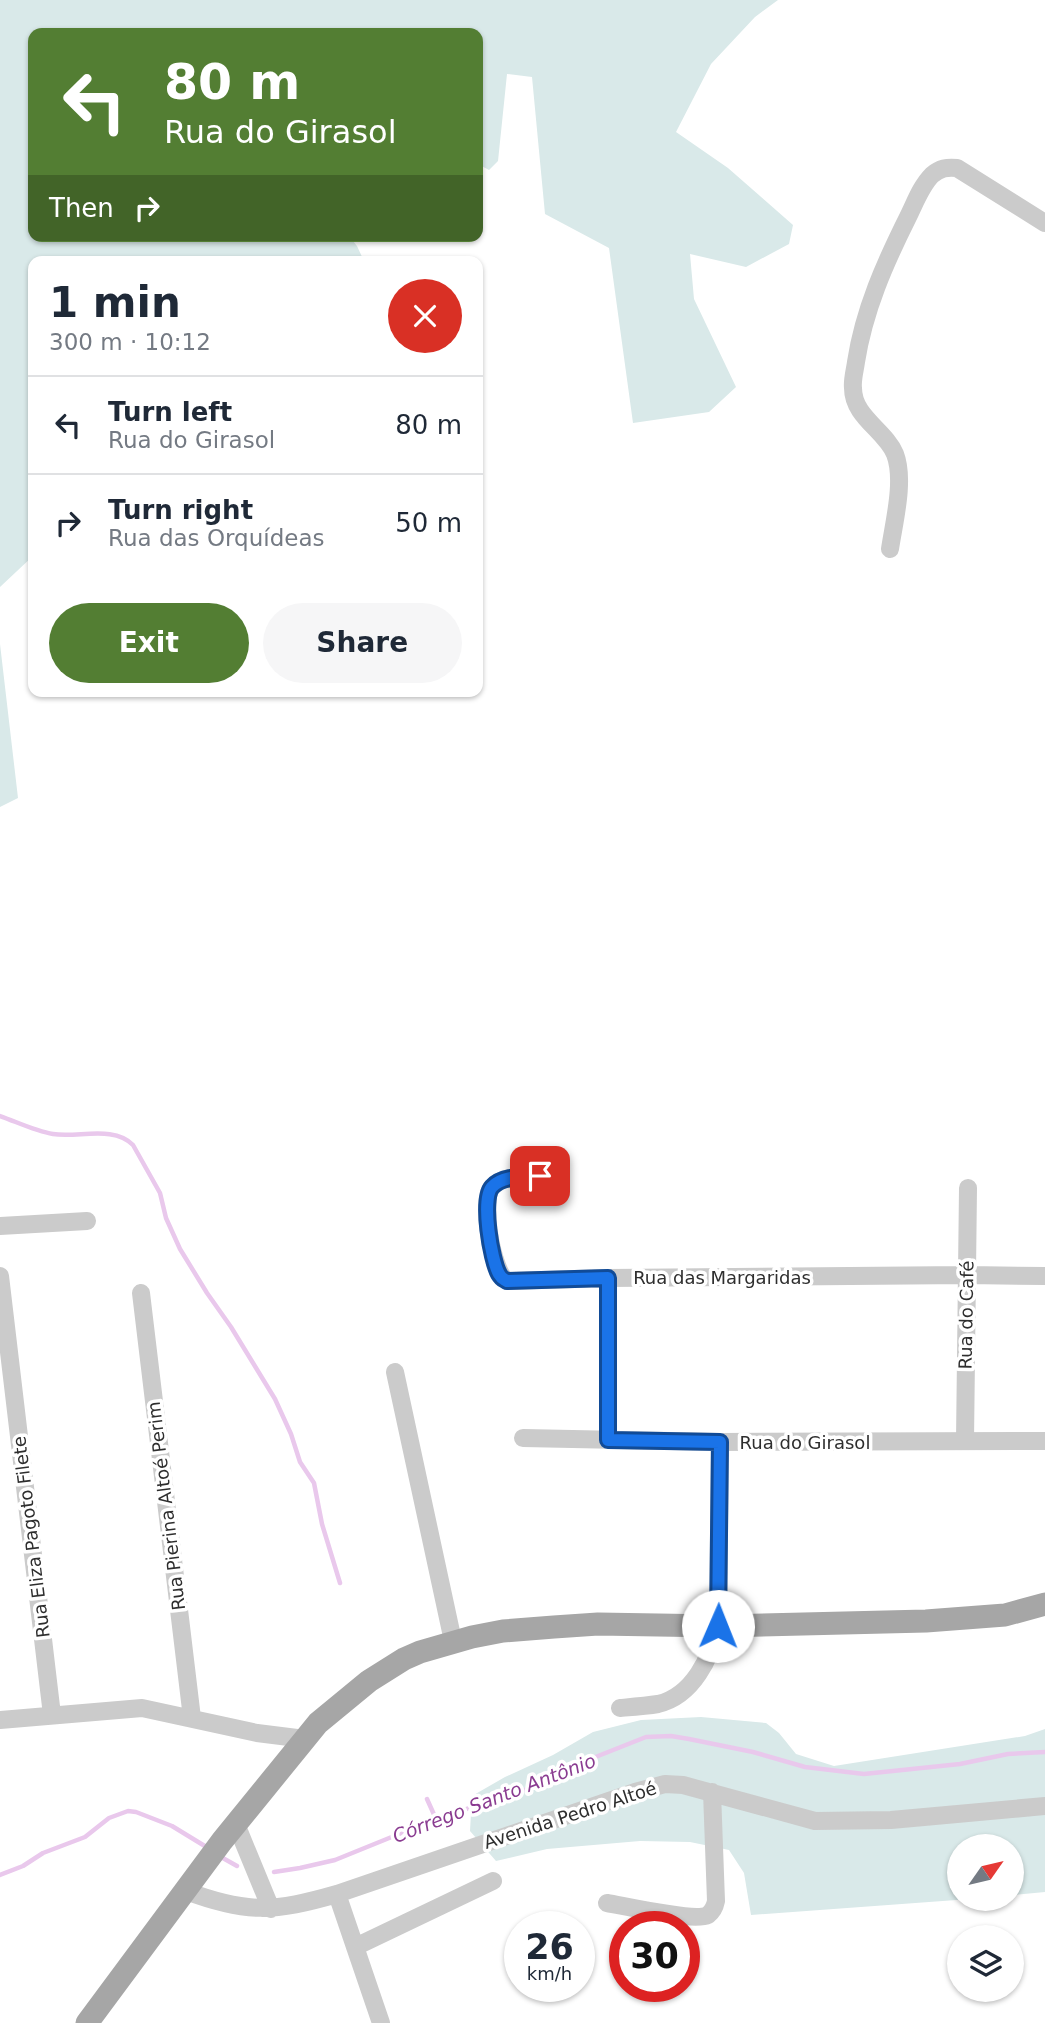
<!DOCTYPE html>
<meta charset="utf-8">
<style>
:root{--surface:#fff;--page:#f6f6f7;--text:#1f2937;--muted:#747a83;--line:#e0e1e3;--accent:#537e33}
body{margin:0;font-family:"DejaVu Sans",sans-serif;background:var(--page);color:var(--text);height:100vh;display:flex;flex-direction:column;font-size:26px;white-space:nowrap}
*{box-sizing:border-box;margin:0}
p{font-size:23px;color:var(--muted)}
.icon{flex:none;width:38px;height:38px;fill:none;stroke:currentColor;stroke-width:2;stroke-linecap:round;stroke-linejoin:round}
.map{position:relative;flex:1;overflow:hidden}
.details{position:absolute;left:28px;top:256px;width:455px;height:441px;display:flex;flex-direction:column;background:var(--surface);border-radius:14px;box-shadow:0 2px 5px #0004}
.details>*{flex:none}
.top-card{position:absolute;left:28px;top:28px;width:455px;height:214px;border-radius:14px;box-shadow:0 2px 5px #0004;background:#537e33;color:#fff;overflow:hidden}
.needle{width:46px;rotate:56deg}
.fabs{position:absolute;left:947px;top:1834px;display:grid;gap:14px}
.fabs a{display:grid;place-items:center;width:77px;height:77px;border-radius:50%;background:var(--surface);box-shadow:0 2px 5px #0004;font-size:35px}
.speed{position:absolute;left:504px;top:1911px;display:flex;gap:14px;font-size:35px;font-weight:700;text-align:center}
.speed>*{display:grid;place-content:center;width:91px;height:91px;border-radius:50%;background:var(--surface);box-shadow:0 2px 5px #0004;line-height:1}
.speed small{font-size:18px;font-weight:400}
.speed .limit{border:10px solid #d22;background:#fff;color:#111}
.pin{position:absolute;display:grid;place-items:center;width:60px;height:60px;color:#fff;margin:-30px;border-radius:14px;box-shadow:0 4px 10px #0006}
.me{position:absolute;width:77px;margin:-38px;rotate:1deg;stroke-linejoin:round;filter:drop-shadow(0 0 5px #0008)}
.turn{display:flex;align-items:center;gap:24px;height:147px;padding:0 21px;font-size:32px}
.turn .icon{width:91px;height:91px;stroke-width:2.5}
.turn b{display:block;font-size:49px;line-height:60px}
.then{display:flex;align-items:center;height:66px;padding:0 21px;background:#0003;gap:14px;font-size:26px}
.round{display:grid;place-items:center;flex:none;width:74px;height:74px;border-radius:37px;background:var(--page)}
.overview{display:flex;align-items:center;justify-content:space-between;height:119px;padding:0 21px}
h1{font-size:42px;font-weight:700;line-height:52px}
.primary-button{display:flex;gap:14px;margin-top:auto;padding:14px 21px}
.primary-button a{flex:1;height:80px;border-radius:42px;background:var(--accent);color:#fff;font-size:28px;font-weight:700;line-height:80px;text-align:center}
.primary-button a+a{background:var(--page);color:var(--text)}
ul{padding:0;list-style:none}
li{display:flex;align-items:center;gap:21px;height:98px;padding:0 21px;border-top:2px solid var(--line)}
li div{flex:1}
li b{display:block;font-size:26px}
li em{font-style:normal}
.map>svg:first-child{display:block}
</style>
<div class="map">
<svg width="1045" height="2023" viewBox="0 0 1045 2023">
<rect width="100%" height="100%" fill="#fff"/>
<!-- green -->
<path fill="#d9e9e9" d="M0,0H778L755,17L711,64L676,132L728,168L793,225L789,244L746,267L690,254L694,299L736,387L709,412L633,423L609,248L545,214L532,77L507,74L498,161L489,170L478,164V33H33V236H349L357,246L364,261H33V556L0,587Z
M0,644L18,798L0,807Z
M701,1717L766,1723L779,1733L796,1754L834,1766L1025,1736L1045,1729V1892L1012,1895V1846H959V1899H970L751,1915L744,1873L729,1850L690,1842L640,1841L547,1849L496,1861L470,1831L472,1796L505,1777L553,1755L593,1732L641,1720Z"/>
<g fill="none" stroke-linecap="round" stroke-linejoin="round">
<!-- stream -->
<path stroke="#e9c8ec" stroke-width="4.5" d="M0,1116C17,1122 35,1131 53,1134C78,1138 114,1125 133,1145L160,1193L166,1218L180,1249L207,1293L231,1327L275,1399L291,1434L300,1462L314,1483L322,1524L340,1583
M427,1799L436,1819
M221,1857L237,1866
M274,1872L300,1868L335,1860L436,1819L525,1790L598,1756L646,1737L671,1736L689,1739L753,1752L805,1767L864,1774L960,1764L1008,1754L1045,1752
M0,1875L23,1866L43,1853L85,1837L109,1818L128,1811L136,1812L172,1826L208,1848"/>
<!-- minor -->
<path stroke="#cbcbcb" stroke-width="18" d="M890,549C894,522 905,480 895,454C885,430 853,417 853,388C852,380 855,370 856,362C864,310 885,263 908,217C915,203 921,186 932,175C940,168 947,167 957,168L1045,223
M540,1176C525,1177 503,1175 492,1187C480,1200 492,1272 507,1281L608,1278L967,1275L1045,1276
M0,1226L87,1221
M0,1276L52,1715
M608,1278V1440
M141,1293L192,1718
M395,1372L453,1641
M523,1438L720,1442L1045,1441
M965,1441L968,1188
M620,1708C632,1707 646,1706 658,1704C693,1696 711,1657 718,1626L720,1442
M0,1720L142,1708L257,1733L305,1739
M236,1824L271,1909
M186,1891C248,1914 274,1912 337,1894L635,1792L665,1784L683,1785L815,1821L891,1820L1045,1806
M337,1894L381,2023
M607,1903C625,1906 694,1922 708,1915C713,1911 715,1906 716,1901L712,1792
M355,1947L493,1881"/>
<!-- major -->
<path stroke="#a6a6a6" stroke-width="23" d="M87,2023L222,1841L318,1723L369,1681L404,1659L420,1652L472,1637L503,1631L554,1627L598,1624L718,1626L926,1621L1005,1615L1045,1604"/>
</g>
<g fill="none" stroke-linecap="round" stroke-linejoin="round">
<!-- route casing -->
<g stroke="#114b97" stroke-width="18">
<path id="route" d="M540,1176C525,1177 503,1175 492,1187C481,1199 491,1260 499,1274C502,1279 502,1278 507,1281L608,1278V1440L720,1442L718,1626"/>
</g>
<!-- route -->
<use href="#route" stroke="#1a73e8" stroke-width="12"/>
</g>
<g text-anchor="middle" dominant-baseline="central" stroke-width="7" stroke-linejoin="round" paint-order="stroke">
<!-- street labels -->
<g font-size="18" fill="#2e2e2e" stroke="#fff">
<text x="722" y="1277">Rua das Margaridas</text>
<text transform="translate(966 1315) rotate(-89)">Rua do Café</text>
<text x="805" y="1442">Rua do Girasol</text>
<text transform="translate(166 1506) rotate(-97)">Rua Pierina Altoé Perim</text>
<text transform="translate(31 1537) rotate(-97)">Rua Eliza Pagoto Filete</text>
<text transform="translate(570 1815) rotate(-18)">Avenida Pedro Altoé</text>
</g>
<!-- water labels -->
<g font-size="19" font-style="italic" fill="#8a3c91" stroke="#fff">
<text transform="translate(494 1798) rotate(-21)">Córrego Santo Antônio</text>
</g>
</g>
</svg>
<div class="fabs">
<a><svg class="needle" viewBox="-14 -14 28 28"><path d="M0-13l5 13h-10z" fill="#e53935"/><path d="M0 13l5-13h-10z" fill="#747a83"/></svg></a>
<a><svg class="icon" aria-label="layers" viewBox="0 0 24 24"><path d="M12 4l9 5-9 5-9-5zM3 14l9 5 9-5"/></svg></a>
</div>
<div class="speed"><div>26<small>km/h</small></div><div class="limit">30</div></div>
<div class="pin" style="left:540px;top:1176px;background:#d93025"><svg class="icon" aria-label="arrive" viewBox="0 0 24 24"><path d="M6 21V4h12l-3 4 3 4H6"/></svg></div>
<svg class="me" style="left:718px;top:1626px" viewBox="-20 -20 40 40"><circle r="19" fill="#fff"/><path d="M0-13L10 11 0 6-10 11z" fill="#1a73e8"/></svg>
<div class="top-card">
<div class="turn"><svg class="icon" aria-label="left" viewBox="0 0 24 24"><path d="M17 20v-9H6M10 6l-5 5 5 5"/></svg><div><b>80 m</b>Rua do Girasol</div></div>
<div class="then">Then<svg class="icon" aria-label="right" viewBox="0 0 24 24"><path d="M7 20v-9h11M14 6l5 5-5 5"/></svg></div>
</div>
<section class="details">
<div class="overview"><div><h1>1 min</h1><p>300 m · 10:12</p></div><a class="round" style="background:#d93025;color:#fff"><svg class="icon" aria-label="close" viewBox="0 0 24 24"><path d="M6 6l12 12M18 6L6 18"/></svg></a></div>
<ul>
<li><svg class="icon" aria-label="left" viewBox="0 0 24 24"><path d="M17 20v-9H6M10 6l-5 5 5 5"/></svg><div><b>Turn left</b><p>Rua do Girasol</p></div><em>80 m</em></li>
<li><svg class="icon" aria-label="right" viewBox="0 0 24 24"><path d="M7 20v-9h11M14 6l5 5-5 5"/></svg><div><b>Turn right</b><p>Rua das Orquídeas</p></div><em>50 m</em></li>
</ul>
<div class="primary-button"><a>Exit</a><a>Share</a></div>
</section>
</div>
